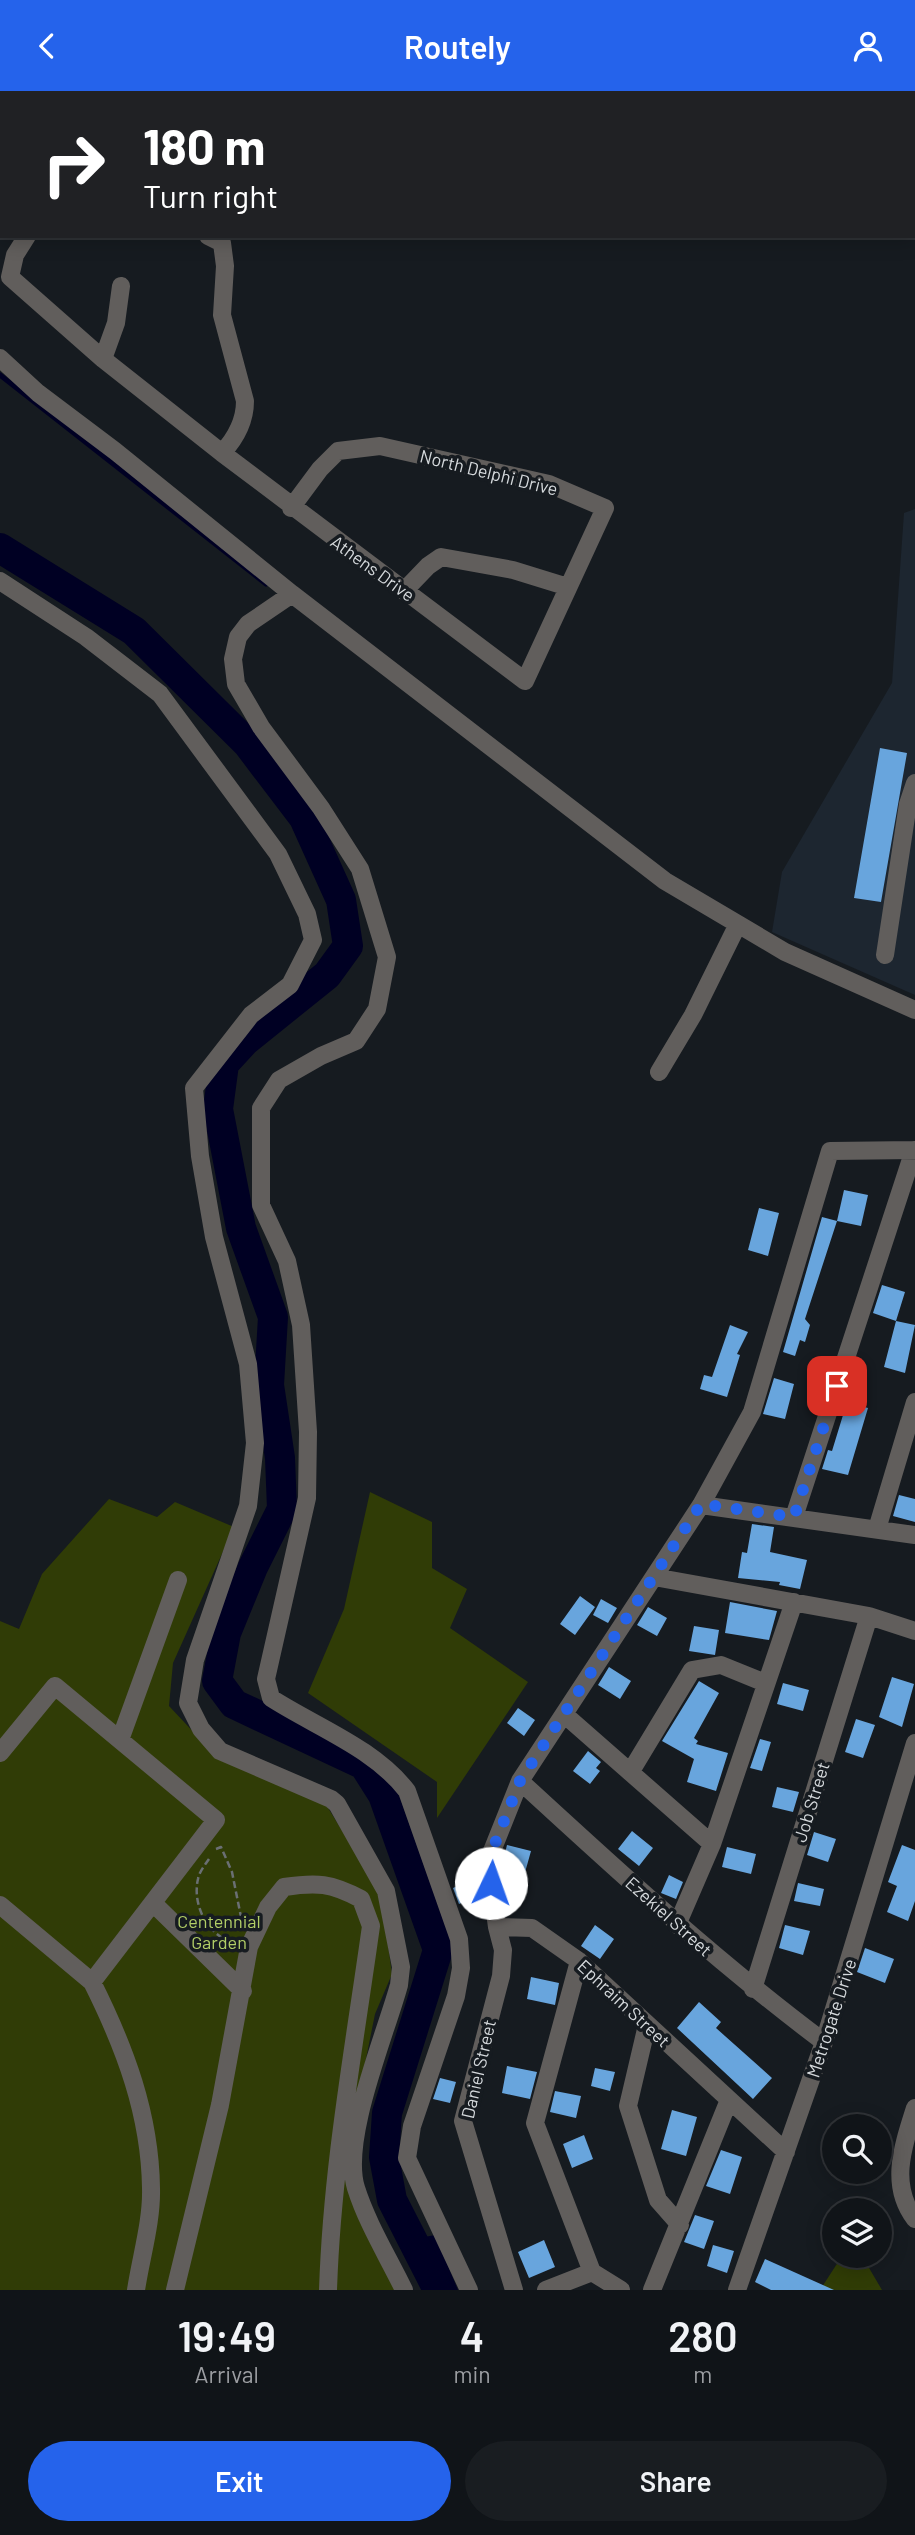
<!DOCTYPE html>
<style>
:root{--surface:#101418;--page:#191d21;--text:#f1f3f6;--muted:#9c9ea2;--line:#303337;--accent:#2563eb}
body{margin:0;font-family:Barlow,sans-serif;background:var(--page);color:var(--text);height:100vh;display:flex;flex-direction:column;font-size:26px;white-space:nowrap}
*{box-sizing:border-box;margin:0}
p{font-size:23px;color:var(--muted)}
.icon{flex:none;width:38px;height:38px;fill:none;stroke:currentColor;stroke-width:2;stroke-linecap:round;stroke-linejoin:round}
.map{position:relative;height:2199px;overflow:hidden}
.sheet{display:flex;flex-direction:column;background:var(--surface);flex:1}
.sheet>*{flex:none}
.hud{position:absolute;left:0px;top:0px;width:915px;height:147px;box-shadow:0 4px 18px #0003,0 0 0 2px var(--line);background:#202124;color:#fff;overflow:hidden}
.tools{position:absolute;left:822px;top:2023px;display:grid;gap:14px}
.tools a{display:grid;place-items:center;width:70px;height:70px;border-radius:50%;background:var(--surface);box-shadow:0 4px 18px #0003,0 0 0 2px var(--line);font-size:35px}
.pin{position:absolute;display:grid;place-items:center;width:60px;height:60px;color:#fff;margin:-30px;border-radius:14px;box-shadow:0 4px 10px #0006}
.me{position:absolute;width:77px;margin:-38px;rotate:3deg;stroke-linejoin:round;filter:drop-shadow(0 0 5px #0008)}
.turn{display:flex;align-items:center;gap:24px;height:147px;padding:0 28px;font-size:32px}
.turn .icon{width:91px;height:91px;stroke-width:2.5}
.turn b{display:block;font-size:49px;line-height:60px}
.eta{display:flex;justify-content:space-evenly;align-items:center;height:119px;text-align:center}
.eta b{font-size:42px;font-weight:600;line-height:49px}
.button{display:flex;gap:14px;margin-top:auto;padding:14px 28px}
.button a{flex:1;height:80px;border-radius:42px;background:var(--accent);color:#fff;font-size:28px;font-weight:600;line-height:80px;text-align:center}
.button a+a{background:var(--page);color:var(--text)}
header{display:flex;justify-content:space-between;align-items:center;height:91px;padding:0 28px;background:var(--accent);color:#fff;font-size:32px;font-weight:600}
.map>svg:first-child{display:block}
</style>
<header><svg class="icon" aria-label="back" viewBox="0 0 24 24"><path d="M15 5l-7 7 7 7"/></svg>Routely<svg class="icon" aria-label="person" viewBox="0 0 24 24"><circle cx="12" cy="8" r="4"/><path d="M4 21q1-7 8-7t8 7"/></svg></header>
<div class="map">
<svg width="915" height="2199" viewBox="0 0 915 2199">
<rect width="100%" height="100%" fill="#161b20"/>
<!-- built -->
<path fill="#1d2630" d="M915,418V904L772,841L782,781L892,592L904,422Z"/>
<!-- green -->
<path fill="#303c06" d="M82,0H379L82,2Z
M370,1401L432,1431V1477L467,1498L450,1537L528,1591L437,1727V1691L308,1602L344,1518Z
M109,1408L157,1426L175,1411L234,1436L173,1572L169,1615L216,1665L325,1712L381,1803L392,1883L375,1923L352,2037L353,2096L408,2199H0V1530L19,1538L42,1483Z
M842,2165H862L882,2199H820Z"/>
<!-- water -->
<path fill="#000023" d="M435,2144L458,2199H426L409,2149Z"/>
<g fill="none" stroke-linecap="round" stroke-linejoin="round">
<!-- stream -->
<path stroke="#000023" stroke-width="5" d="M0,284L266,493"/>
<!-- river -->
<path stroke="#000023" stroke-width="30" d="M0,457L134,540L247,652L304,727L341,809L348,855L327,884L245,950L224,973L218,1018L241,1137L273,1226L269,1294L280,1367L282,1418L253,1476L226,1542L217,1590L234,1613L364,1674L383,1704L438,1859L387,2022L384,2066L392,2109L438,2199"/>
</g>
<!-- building -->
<path fill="#68a5dd" d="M880,657L907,662L881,811L854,807Z
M844,1099L868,1104L861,1135L837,1130Z
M759,1117L779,1122L768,1165L748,1159Z
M822,1126L837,1130L805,1228L810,1234L805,1251L800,1249L795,1265L783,1261Z
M882,1194L905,1201L896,1230L873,1222Z
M896,1230L915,1234L905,1282L884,1276Z
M730,1234L748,1241L737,1263L740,1264L727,1306L700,1298L704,1284L712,1286Z
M774,1287L794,1293L785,1328L763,1323Z
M847,1311L868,1317L848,1384L822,1378L828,1359L832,1360Z
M899,1404L915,1408V1431L893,1425Z
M752,1433L774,1436L770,1461L807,1469L800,1498L779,1494L780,1491L738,1487L742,1461L747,1462Z
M580,1505L595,1516L575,1544L560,1533Z
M601,1508L617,1517L608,1532L593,1524Z
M730,1511L777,1520L769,1549L725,1542Z
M648,1516L667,1527L657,1545L637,1534Z
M694,1535L719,1539L715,1564L689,1560Z
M609,1576L631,1590L620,1608L598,1594Z
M892,1586L914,1593L902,1636L879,1626Z
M699,1590L719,1602L694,1647L698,1650L696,1653L728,1662L716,1700L687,1691L694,1668L662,1650Z
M783,1592L809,1599L803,1620L777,1613Z
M518,1617L535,1629L524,1645L507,1632Z
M856,1628L875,1634L863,1667L845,1661Z
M760,1648L771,1651L762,1680L750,1677Z
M588,1660L601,1671L596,1677L600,1680L590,1693L573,1680Z
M777,1696L799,1701L793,1721L772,1716Z
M632,1740L653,1757L639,1775L618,1758Z
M814,1741L836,1748L828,1771L807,1764Z
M507,1754L531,1760L524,1785L501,1778Z
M902,1754L915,1759V1810L908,1830L887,1821L897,1795L888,1791Z
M727,1756L756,1763L751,1783L722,1776Z
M669,1784L683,1791L676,1808L661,1802Z
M467,1791L474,1806L459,1813L453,1797Z
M798,1792L824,1798L820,1815L794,1810Z
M595,1834L614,1848L600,1868L581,1855Z
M785,1834L810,1840L803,1864L779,1857Z
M865,1857L894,1868L885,1892L857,1881Z
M531,1886L559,1892L555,1914L527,1908Z
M699,1911L721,1931L716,1937L772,1987L753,2008L677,1937Z
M507,1975L537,1981L530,2008L502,2002Z
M595,1977L615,1981L610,2000L591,1995Z
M440,1987L456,1991L450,2012L433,2008Z
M555,2000L581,2005L576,2027L550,2021Z
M672,2019L697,2026L686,2065L661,2058Z
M584,2044L593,2068L572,2077L563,2053Z
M721,2059L742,2066L730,2103L706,2095Z
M695,2124L714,2130L704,2158L684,2151Z
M544,2149L555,2176L529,2187L518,2161Z
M713,2154L734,2160L727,2182L707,2175Z
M765,2168L834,2199H771L755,2191Z"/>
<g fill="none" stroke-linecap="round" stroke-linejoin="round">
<!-- path -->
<path stroke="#6a6f73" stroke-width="2.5" stroke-dasharray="7 3.5" stroke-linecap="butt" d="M216,1758L221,1756L232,1781L242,1831
M209,1768C205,1774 199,1781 198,1788C192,1813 207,1844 232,1851"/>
<!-- minor -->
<path stroke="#615e5c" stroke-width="18" d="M0,125L2,126
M27,145L15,164L10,186L103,268L222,362C235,348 245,330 245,310L222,224L225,175L222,152L208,145
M0,267L38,302L115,360L292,503L665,790L785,861L915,919
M103,268L116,232L121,195
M222,362L525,590L605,417L549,393L380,355L338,360L320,378L291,417
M0,490L86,546L160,603L278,763L307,823L313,849L290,894L251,924L194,997L200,1065L214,1146L248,1273L255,1352L248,1415L195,1569L188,1612L201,1638L220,1660L331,1708L337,1713L386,1800L401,1876L399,1894C385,1945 341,2048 356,2097C367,2132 388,2166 404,2199
M404,500L428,475L441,466L513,479L568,496
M292,503L248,533L238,546L233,568L236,593L261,636L321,717L360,778L387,866L377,918L356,950L321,965L279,989L261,1017V1114L287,1170L301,1234L308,1341L307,1407L266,1588L271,1607C316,1636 374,1657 407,1700L459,1848L461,1877L456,1905L412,2035L407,2067L469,2199
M885,864L908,713L915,692
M659,981L693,924L737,835
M701,1414L915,1444
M794,1426L914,1059
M877,1438L915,1311
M654,1486L869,1525L915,1540
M565,1624L712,1753
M120,1649L178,1489
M0,1662L55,1595L216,1729L92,1891L0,1814
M631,1680L692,1579L721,1574L765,1592
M520,1690C619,1781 717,1871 824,1951
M153,1812L243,1900
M677,1834L712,1753L794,1511
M497,1836L503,1859L501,1885L463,2030L514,2199
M579,1870L535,2032L592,2181
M92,1891C125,1957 150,2023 151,2097C152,2130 141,2166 136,2199
M753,1898L869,1525
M647,1934L628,2015L658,2109L680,2134
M915,2017C903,2055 889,2094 915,2128
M786,2061L579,1870L532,1837L497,1836L488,1770L520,1690L701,1414L752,1321L830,1060L915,1059
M175,2199L220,2014L249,1856L268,1816L284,1796C317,1791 331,1792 361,1808L371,1835C354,1957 332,2076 328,2199
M546,2199L592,2181L621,2199
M652,2199L729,2009
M737,2199L824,1951L915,1652"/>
</g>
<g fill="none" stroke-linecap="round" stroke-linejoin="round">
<!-- route -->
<path stroke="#2563eb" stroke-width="12" stroke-dasharray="0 21.6" d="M491,1792L488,1770L520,1690L701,1413L794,1426L837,1295"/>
</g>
<g text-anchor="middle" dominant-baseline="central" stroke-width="7" stroke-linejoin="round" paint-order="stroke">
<!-- street labels -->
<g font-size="18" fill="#d5d9dc" stroke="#161b20">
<text transform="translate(489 381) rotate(14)">North Delphi Drive</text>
<text transform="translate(373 477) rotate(36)">Athens Drive</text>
<text transform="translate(811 1711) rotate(-73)">Job Street</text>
<text transform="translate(669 1825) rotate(42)">Ezekiel Street</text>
<text transform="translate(624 1912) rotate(43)">Ephraim Street</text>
<text transform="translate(831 1927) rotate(-72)">Metrogate Drive</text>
<text transform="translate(478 1978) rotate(-77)">Daniel Street</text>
</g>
<!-- park labels -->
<g font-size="18" fill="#b2ce67" stroke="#161b20">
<text x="219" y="1830">Centennial<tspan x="219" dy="21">Garden</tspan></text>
</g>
</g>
</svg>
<div class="tools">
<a><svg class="icon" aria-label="search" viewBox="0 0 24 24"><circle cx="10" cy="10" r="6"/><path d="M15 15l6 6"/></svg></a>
<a><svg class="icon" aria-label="layers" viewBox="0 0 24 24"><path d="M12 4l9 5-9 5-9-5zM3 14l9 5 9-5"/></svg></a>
</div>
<div class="pin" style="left:837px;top:1295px;background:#d93025"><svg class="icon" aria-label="arrive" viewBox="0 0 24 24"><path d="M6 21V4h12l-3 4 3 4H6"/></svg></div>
<svg class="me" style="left:491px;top:1792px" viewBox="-20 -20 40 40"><circle r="19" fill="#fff"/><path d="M0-13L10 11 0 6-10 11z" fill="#2563eb"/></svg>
<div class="hud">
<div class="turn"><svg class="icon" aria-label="right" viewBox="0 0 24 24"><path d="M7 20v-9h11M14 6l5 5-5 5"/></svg><div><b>180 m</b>Turn right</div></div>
</div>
</div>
<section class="sheet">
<div class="eta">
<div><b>19:49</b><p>Arrival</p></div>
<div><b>4</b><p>min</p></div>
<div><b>280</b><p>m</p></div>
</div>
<div class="button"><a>Exit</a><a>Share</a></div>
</section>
